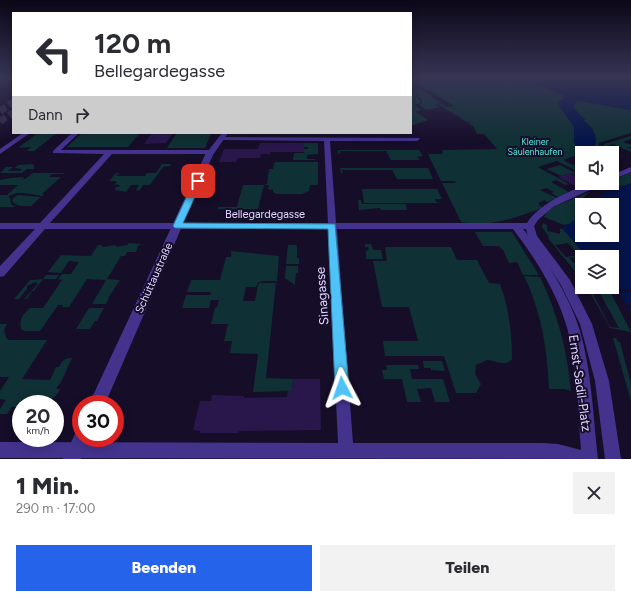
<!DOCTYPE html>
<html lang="de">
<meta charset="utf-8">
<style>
:root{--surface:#fff;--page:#f2f2f3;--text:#2b2b33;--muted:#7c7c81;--accent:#2563eb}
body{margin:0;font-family:Figtree,sans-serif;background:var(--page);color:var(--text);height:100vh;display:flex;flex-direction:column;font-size:15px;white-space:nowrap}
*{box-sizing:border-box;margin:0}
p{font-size:13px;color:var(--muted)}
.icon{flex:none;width:22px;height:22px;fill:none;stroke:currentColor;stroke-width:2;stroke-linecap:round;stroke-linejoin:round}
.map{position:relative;height:459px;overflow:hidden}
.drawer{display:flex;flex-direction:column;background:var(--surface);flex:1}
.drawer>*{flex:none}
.hud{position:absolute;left:12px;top:12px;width:400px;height:122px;border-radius:0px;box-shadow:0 2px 10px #0003;background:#fff;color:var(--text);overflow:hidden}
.controls{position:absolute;left:575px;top:146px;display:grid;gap:8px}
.controls a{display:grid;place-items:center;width:44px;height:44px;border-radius:0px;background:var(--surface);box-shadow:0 2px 10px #0003;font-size:20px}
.speed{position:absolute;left:12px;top:395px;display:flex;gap:8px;font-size:20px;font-weight:700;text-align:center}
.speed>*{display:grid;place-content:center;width:52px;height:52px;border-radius:50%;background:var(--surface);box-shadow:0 2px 10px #0003;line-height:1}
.speed small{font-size:10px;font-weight:400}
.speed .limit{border:6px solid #d22;background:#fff;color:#111}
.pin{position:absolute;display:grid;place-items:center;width:34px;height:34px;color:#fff;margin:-17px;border-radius:8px;box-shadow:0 2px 6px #0006}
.me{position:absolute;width:44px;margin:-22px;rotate:356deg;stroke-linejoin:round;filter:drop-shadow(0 0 3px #0008)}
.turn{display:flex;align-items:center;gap:14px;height:84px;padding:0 16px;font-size:18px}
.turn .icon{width:52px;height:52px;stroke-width:2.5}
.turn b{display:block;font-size:28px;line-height:34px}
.then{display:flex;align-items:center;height:38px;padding:0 16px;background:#0003;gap:8px;font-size:15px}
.round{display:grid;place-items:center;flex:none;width:42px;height:42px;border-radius:0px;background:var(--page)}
.summary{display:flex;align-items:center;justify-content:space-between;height:68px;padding:0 16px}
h1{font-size:24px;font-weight:800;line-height:30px}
.cta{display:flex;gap:8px;margin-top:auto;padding:8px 16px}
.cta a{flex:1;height:46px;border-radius:0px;background:var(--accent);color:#fff;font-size:16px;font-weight:800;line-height:46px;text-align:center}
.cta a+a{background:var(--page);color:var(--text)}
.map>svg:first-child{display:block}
</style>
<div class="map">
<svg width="631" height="459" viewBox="0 0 631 459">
<rect width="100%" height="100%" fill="#160d29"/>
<!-- green -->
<path fill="#0f3034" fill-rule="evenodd" d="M411,77H470L477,78L476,77H510L537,84L566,96L560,101V107H558L561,108L574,126L585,153L581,154L582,157L578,155L563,160L581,169L575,170L557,161L538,167L569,184L565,185L556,180L551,182L569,192L558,197L551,193L554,192L546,188L540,190L557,198L547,202L545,200L538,203L542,208C516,218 491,227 461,222L442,183H456L455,181H441L428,154H442L443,150L497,149L484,134H477L473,126L468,123L471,122H467L438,104H442L447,107L454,106L421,85H415L411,82Z
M411,83L441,103L435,104L440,107L426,110L419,105L422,103V100L412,91L416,90L411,86Z
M411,91L420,100V103L414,105L422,110L416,112L428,120L411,126Z
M580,101L631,110V133L599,143V148L608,153H603L593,147V129L584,121V119L577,112L574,107L576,102Z
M38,133H57L34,151H27L31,147L18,148Z
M82,133H140L128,147H67Z
M184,133H212H205L211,134L205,148H167L176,134Z
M631,136V139L623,142L631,145V147L627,148L631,149V152L613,144L603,148L631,160L603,147L604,144Z
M304,143H318V154L307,155V159H315V160H293L294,153H304V149H308V147H304Z
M338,150H419L423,156L417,157L420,160H391L386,151H340V154H338Z
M277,162H318V185H310L309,191L302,194H276L273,192V190L268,189L269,185H264L258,209H217L218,207H237L243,185H264L267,184L269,169H273L274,163Z
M32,164L34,165V169H27L22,173H0L6,167H13L8,171H20L22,169L14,168L19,165Z
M162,164H171L170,166L163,167L150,185H143L139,191L136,190L139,185H131L126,192L116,190H115L116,187H119L120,185H117L118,184L114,185L117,181H109L116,173H120L116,175L118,176H145L147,173H156Z
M560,165L582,176V178L571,173L561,176L546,169Z
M340,168H428L433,179H397L392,170H342L343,173H341Z
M33,173H65L63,174H52L49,177H61L42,194L44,195L43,196C33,195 16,189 8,197L10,198L11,204L15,207H0V195H7L18,185H0V180L10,178L24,177L23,179H25Z
M629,173L631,174V183C626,186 621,186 615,190L604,185L612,183V181Z
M362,189H437L442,199H435L436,202L441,203H364Z
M589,192H590L586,195L578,203L582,205V223L574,220L570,224L564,225L544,217L549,209Z
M18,195L41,197L31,206C24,206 17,207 12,201L13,198Z
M358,200H361L362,204H406L407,210H381L380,208L359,210Z
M543,223L547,225V231L560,234V228L564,230L587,257H582V260L579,256L569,258L574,263L582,262V265L576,266L582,274V280L548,238L549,237L542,227ZM568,243L579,255L566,257L555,245Z
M475,232H512L539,275H523L517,262L509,263L503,250L499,246H483Z
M129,243L141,244L138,246L136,252H127L125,256H121L107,279L120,280L108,298H109L106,304H92L106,280L87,279L69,307H62L63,305H58L40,331H24L21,329C19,319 23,314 30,308H43L62,280L58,279L62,274H71L79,262L69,261L61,273L48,272L61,255L91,256L98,245H102V247L116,245V247L127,245Z
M365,244H371L373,250H381L383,259H366V251L369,249L368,247H365Z
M288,245H297V258H299V264H286Z
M385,247H451L457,260H477L489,283L500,284C509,308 512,334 512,359C505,368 496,360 487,360L476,365L475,374L481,384L476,393H456L444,356H385L383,341H418L409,307H382L373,261H387Z
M231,251L279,256L277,281H262L258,283L256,287H246L243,301H255L258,285L260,283H276L266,378L293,379L292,391L253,392L258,354L230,353L232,341H224L228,324H211L215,308L217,307L219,300H211L209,308H182L186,295H210L211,292H187L191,280H220L226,257H231Z
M286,266H298V273H296L295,285L285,278Z
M46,275H59L56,279H43L34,291H32L27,299H24L38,284L35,282L27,286V289L19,299H14L30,280L43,279Z
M524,276L540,277C558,314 567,350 571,391L564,389H549C547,348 542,314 524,276Z
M587,287L598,289L597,287H608L631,332L610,328ZM591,290H598L619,328L610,327Z
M89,308H104L97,321H95L90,329H76Z
M0,324H7L4,330L6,338L9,340H47L22,379L50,380L56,367H59C62,361 64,358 72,358L62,380L56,389H60C50,407 40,404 21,404V407H12L7,414H0V409L6,400L0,399V391L9,377H0Z
M613,338H616L618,342H620L631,384V401Z
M423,361H442L445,371L431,370V368H424Z
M386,365H418L419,369H410L412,379H443L450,402H435L431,388L417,389L421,402H407L402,379H384L382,370H387Z"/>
<!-- water -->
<path fill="#05144a" d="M510,77H592L631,88V110L580,101L576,102L574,107L577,112L585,119L584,121C593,128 598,136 595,146L604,153H583L576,148L574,141V127L558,104L565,96L540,86Z
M631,183V330L608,287H612V257H587L564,230V225L570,224L574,220L582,223V235H612V205H582L600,197L605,193L604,191C612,191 614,189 621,186C624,185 627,185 631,183Z"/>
<!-- pier -->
<path fill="#160d29" d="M612,285L614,288L631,290V292H619L627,305L631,306L628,307L631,312V330L608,287H612Z"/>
<!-- building -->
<path fill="#29174c" d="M152,133H173L166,143L144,144Z
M260,143H304V152H270V154H261L260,158H238L236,162H219L224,149H258Z
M569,173L582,179V186H575L558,177Z
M293,379H320L321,430L239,431L238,433H200V431L193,430L200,401H211L212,395L244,396V398L287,397L288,391H292Z"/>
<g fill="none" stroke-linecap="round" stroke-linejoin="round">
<!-- motorway-tunnel-far1 -->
<path stroke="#342b49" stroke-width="7" stroke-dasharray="7 3.5" stroke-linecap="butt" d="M0,111L13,102
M0,121L13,113"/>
<!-- motorway-tunnel -->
<path stroke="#342b49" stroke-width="9" stroke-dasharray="9 4.5" stroke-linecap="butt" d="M0,121L1,120"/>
<!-- minor -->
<path fill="#43338d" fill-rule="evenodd" d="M23,133H30L0,154V149Z
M72,133H79L61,150H211L214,152L211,154H112L50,223H328L324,141L220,140L219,139L222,137L419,138L420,139L417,141H330L336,223H527C540,202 581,183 605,183L553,207L538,220L534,226L537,236L570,280L592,324L609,381L621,459H605L595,381L580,324L561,285L549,267C562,287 573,308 580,331C592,372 593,417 598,459L0,458V442L338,443L328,229H45L4,276L0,277V266L35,229H0V223H40L104,154L53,153V151ZM337,229H513C536,259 558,294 568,331C578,369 578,411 581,450L558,444L543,443H353ZM523,229H526L528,236V235Z
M631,167V172L612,180V175Z"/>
<!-- tertiary -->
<path fill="#43338d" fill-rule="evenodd" d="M222,133H228L213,155L105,404H89L205,155Z
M81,430V438H90L81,459H63L76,432Z"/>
</g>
<!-- sky -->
<linearGradient id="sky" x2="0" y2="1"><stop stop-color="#0c0717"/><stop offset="0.55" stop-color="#363554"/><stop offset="1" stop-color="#363554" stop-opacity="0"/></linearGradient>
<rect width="631" height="141" fill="url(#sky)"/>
<!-- route -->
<path fill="#4fc3f7" stroke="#337fa1" d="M198,178L202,181L183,223L335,224L349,388L347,393L342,395L337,393L335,388L328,229L175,228L173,226L194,181Z"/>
<g text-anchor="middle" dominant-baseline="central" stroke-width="4" stroke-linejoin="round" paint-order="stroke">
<!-- far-park labels -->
<g font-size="9" fill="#54ecdc" stroke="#160d29">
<text x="535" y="141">Kleiner<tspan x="535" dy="10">Säulenhaufen</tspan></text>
</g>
<!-- street labels -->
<g font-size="11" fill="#e0d5ff" stroke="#160d29">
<text x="265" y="214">Bellegardegasse</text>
<text transform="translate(154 278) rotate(-66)">Schüttaustraße</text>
</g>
<!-- near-street labels -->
<g font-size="13" fill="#e0d5ff" stroke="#160d29">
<text transform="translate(322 296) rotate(-94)">Sinagasse</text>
<text transform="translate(580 383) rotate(82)">Ernst-Sadil-Platz</text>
</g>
</g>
</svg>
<div class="controls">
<a><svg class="icon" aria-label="sound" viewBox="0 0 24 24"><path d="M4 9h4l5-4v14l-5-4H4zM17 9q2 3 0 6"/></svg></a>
<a><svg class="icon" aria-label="search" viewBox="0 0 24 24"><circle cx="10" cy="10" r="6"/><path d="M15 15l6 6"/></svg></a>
<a><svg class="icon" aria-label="layers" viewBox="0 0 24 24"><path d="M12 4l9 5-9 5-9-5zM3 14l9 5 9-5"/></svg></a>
</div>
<div class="speed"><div>20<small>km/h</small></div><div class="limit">30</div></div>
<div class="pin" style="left:198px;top:181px;background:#d93025"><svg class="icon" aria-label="arrive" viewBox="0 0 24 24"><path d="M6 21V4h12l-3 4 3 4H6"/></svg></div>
<svg class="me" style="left:342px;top:388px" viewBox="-20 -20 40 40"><path d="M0-17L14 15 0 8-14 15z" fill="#4fc3f7" stroke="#fff" stroke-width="4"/></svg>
<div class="hud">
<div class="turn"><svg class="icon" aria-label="left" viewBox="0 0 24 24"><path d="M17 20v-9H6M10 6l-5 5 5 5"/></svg><div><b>120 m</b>Bellegardegasse</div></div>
<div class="then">Dann<svg class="icon" aria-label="right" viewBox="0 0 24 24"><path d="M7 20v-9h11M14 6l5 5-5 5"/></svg></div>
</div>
</div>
<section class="drawer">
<div class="summary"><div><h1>1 Min.</h1><p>290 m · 17:00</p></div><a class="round"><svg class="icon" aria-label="close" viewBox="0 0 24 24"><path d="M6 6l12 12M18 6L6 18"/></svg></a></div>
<div class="cta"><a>Beenden</a><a>Teilen</a></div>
</section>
